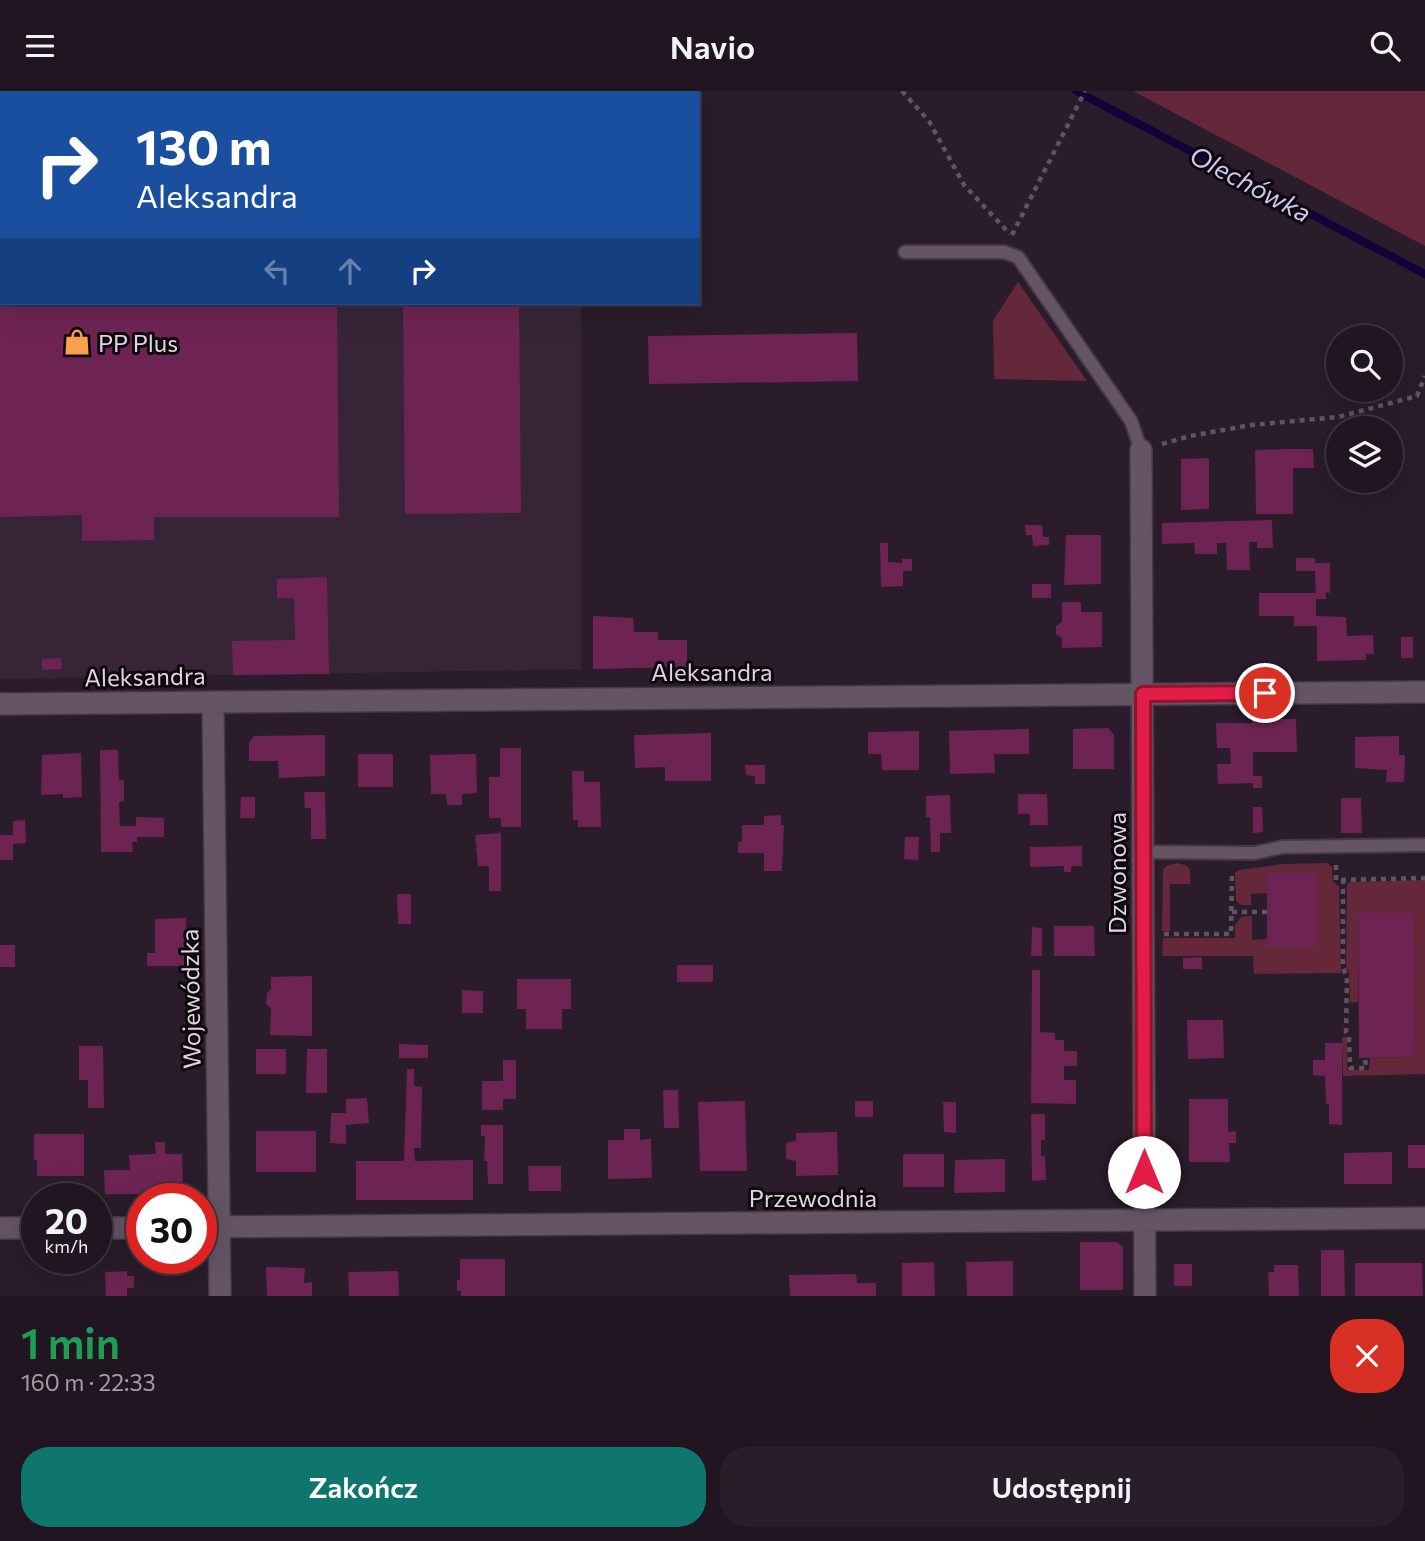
<!DOCTYPE html>
<html lang="pl">
<meta charset="utf-8">
<style>
:root{--surface:#201520;--page:#281e29;--text:#f1f3f6;--muted:#a29fa5;--line:#3d343e;--accent:#0f766e}
body{margin:0;font-family:Commissioner,sans-serif;background:var(--page);color:var(--text);height:100vh;display:flex;flex-direction:column;font-size:26px;white-space:nowrap}
*{box-sizing:border-box;margin:0}
p{font-size:23px;color:var(--muted)}
.icon{flex:none;width:38px;height:38px;fill:none;stroke:currentColor;stroke-width:2;stroke-linecap:round;stroke-linejoin:round}
.map{position:relative;height:1205px;overflow:hidden}
.side{display:flex;flex-direction:column;background:var(--surface);flex:1}
.side>*{flex:none}
.top-card{position:absolute;left:0px;top:0px;width:700px;height:214px;box-shadow:0 7px 28px #0002,0 0 0 2px var(--line);background:#1a4fa0;color:#fff;overflow:hidden}
.controls{position:absolute;left:1326px;top:234px;display:grid;gap:14px}
.controls a{display:grid;place-items:center;width:77px;height:77px;border-radius:50%;background:var(--surface);box-shadow:0 7px 28px #0002,0 0 0 2px var(--line);font-size:35px}
.speed{position:absolute;left:21px;top:1092px;display:flex;gap:14px;font-size:35px;font-weight:700;text-align:center}
.speed>*{display:grid;place-content:center;width:91px;height:91px;border-radius:50%;background:var(--surface);box-shadow:0 7px 28px #0002,0 0 0 2px var(--line);line-height:1}
.speed small{font-size:18px;font-weight:400}
.speed .limit{border:10px solid #d22;background:#fff;color:#111}
.pin{position:absolute;display:grid;place-items:center;width:60px;height:60px;color:#fff;margin:-30px;border:4px solid #fff;border-radius:50%;box-shadow:0 2px 7px #0007}
.me{position:absolute;width:77px;margin:-38px;rotate:0deg;stroke-linejoin:round;filter:drop-shadow(0 0 5px #0008)}
.turn{display:flex;align-items:center;gap:24px;height:147px;padding:0 21px;font-size:32px}
.turn .icon{width:91px;height:91px;stroke-width:2.5}
.turn b{display:block;font-size:49px;line-height:60px}
.lanes{display:flex;align-items:center;height:66px;padding:0 21px;background:#0003;justify-content:center;gap:35px;direction:ltr}
.lanes .off{opacity:.35}
.round{display:grid;place-items:center;flex:none;width:74px;height:74px;border-radius:28px;background:var(--page)}
.head{display:flex;align-items:center;justify-content:space-between;height:119px;padding:0 21px}
h1{font-size:42px;font-weight:600;line-height:52px;color:#1e9e55}
.action{display:flex;gap:14px;margin-top:auto;padding:14px 21px}
.action a{flex:1;height:80px;border-radius:28px;background:var(--accent);color:#fff;font-size:28px;font-weight:600;line-height:80px;text-align:center}
.action a+a{background:var(--page);color:var(--text)}
header{display:flex;justify-content:space-between;align-items:center;height:91px;padding:0 21px;background:var(--surface);font-size:32px;font-weight:600}
.map>svg:first-child{display:block}
</style>
<header><svg class="icon" aria-label="menu" viewBox="0 0 24 24"><path d="M4 6h16M4 12h16M4 18h16"/></svg>Navio<svg class="icon" aria-label="search" viewBox="0 0 24 24"><circle cx="10" cy="10" r="6"/><path d="M15 15l6 6"/></svg></header>
<div class="map">
<svg width="1425" height="1205" viewBox="0 0 1425 1205">
<rect width="100%" height="100%" fill="#2a1c2a"/>
<!-- built -->
<path fill="#372537" d="M0,0H581L2,2V212H581V578L0,588Z"/>
<!-- green -->
<path fill="#65283a" d="M1133,0H1425V155Z
M1018,191L1087,290L994,288L993,230Z
M1178,772L1187,775L1190,779V793H1170V840H1162L1163,778L1168,774Z
M1327,772L1332,776L1333,791L1339,795L1341,882L1254,883L1253,865H1162L1163,847H1235V834L1241,826L1252,825V849L1267,848V856H1315L1316,782H1268L1267,802L1251,803V814H1241L1236,810L1235,782L1239,779L1283,773Z
M1425,789V983L1343,985L1342,946H1347V979H1369L1370,967L1415,966L1414,822L1358,823V911L1350,912L1349,882L1346,877L1347,793L1351,791Z"/>
<g fill="none" stroke-linecap="round" stroke-linejoin="round">
<!-- stream -->
<path stroke="#120237" stroke-width="8" d="M1076,0L1425,183"/>
</g>
<!-- building -->
<path fill="#6e2453" d="M0,212H337L339,426H154V449L82,450V424L0,426Z
M403,212H519L521,422L405,423Z
M857,242L858,290L649,293L648,245Z
M1292,358H1313L1314,377H1293V423H1256L1255,359Z
M1209,367V418L1181,419V368Z
M1272,429L1273,457H1257V451H1249L1250,479H1227L1226,452H1217V463H1195L1194,452L1162,453V432Z
M1025,434H1042L1043,446H1049V454L1033,455L1032,444H1026Z
M1066,444H1101V493L1064,494Z
M880,452H888V471L902,472V468H912V480H903V495L881,496Z
M1296,467H1315V472H1330V502L1326,501V508H1316V525L1346,526L1347,545L1373,544L1374,563H1366V569L1317,570V535H1294V525H1259V502H1316L1315,480H1296Z
M327,486L329,583L233,584L232,550L295,549L294,507H277V488Z
M1032,493H1051V507H1032Z
M1062,511H1081V521H1102V556L1062,557V547L1056,543V535L1062,531Z
M593,525L633,527L634,541H658V549H687V576L593,578Z
M1401,546H1413V567H1401Z
M61,567L62,578L42,579V568Z
M1252,628H1296L1297,661H1253V685H1262V697H1253V692L1218,693L1217,673H1231L1230,657H1217L1216,632H1252Z
M1108,637L1114,644V678H1073V638Z
M1029,638V663H994L995,682L950,683L949,640Z
M919,640V679H882L881,663H868V641Z
M711,642V690H665V676L635,677L634,644Z
M325,644V685L279,687L278,670H249V651L254,645Z
M1399,645V664H1405L1404,691H1386L1387,679L1355,677V646Z
M500,657H521V736H501V727H489V686H500Z
M100,659H118L119,689H124V710L119,711L120,735H136V726L164,727V746H137V751H132L133,761H101Z
M81,662L82,706L63,707V703L41,704L42,664Z
M358,663H393V696H358Z
M476,663L477,702L462,703V714H447L446,703H431L430,664Z
M745,674H765V693H755V685L746,684Z
M572,680H584V691H600L601,736H578V729H573Z
M304,701H325L326,748H311V717H305Z
M1018,703H1047L1048,734H1030V723H1018Z
M950,704L951,742H940V761H931L930,726H926V705Z
M241,706H255V727H240Z
M1341,707H1361L1362,742H1341Z
M1253,716H1262L1263,741L1253,742Z
M781,724V734H784L782,780H764V762H738V751H742V734H764V725Z
M25,729L26,752L13,753V769H0V744H13V730Z
M501,742V800H489V775H478L475,744Z
M905,746H919L918,769L904,768Z
M1082,755V775H1071V781H1064V775L1030,776V756Z
M1267,782H1316V856H1267Z
M397,803H411V833H398Z
M1358,822H1414L1415,966L1359,967Z
M186,827L187,875H147V862H155V828Z
M1054,835H1094L1095,865H1054Z
M1032,836L1042,837V865H1031Z
M0,854H15V876H0Z
M1202,866V878H1183V867Z
M677,874H713V891H677Z
M1032,879H1040V941L1055,942V949H1064V960H1077V975H1064V989H1076V1013L1031,1012Z
M312,885V945L270,944L271,917L266,913L267,902L271,898V886Z
M517,888H571V918H562V938H526V918H517Z
M462,899L483,900V922H462Z
M1187,929H1223L1224,967L1188,968Z
M1325,952H1342V1034L1329,1033V1013H1326L1325,985L1313,984V969H1325Z
M399,953L428,954V967H399Z
M79,955H103L104,1017H88V989H79Z
M256,958H286V983H256Z
M307,958H327V1002H306Z
M503,969H516V1008H503V1019H482V990H503Z
M407,978H414V995L422,996L421,1057H414L415,1070L473,1069V1109H356V1070H404Z
M663,999H678L679,1037H664Z
M367,1007L369,1032L346,1034V1053L330,1052L331,1022H346V1008Z
M1189,1008H1228V1041L1236,1040V1052H1229L1230,1071H1189Z
M745,1010L747,1080H700L698,1011Z
M855,1010H873V1026H855Z
M943,1011H956V1042L944,1041Z
M1031,1023H1045V1049H1041V1065H1045L1046,1089L1032,1090Z
M481,1034H503V1093H488L487,1070H484L485,1045H481Z
M624,1038H640V1049L651,1048L652,1087L608,1088V1049H624Z
M256,1040H316V1081H256Z
M837,1041L838,1084L796,1085V1070L786,1068V1052L796,1050V1042Z
M34,1043H84V1085H37V1069H34Z
M155,1051H165V1063H182L183,1096L176,1103H105L104,1079H130L129,1064L156,1063Z
M1408,1054H1425V1077H1408Z
M1392,1061V1093H1344V1062Z
M903,1063H944V1096H903Z
M1005,1068V1101L954,1102L955,1069Z
M528,1075H561V1100H529Z
M1080,1151H1117L1123,1156V1199H1080Z
M1321,1159H1344L1345,1205H1321Z
M460,1168H505V1205H461V1200H457V1189H460Z
M1013,1170V1205H967L966,1171Z
M934,1171L935,1205H902V1172Z
M1355,1172H1422L1423,1205H1355Z
M1174,1173H1192V1195H1174Z
M1274,1174H1298L1299,1205H1269L1268,1181H1274Z
M266,1176L305,1177L304,1192L312,1191V1205H267Z
M127,1180V1185H134V1197H127V1205H106L105,1181Z
M398,1180L399,1205H349L348,1181Z
M856,1183L857,1192H876V1205H790L789,1184Z"/>
<g fill="none" stroke-linecap="round" stroke-linejoin="round">
<!-- lane casing -->
<g stroke="#433844" stroke-width="16">
<path id="lane" d="M561,0V2
M905,161H1004L1018,166L1131,330L1141,359
M1142,761L1255,762L1282,756L1425,754"/>
</g>
<!-- street casing -->
<g stroke="#433844" stroke-width="24">
<path id="street" d="M0,61H2
M1141,359L1145,1205
M213,611L220,1205
M0,613L1425,601
M201,1136L1425,1127
M0,1137H37
M96,1137H142"/>
</g>
<!-- path -->
<path stroke="#615461" stroke-width="4.5" stroke-dasharray="5 5" stroke-linecap="butt" d="M902,0L929,30L964,94L1010,143
M1012,144L1085,0
M1162,353L1190,345L1251,334L1338,326L1417,305L1425,285
M1336,774V789L1425,787
M1343,788V877L1347,886L1346,941L1349,945L1350,977H1366L1365,967
M1232,821H1267
M1164,843H1231L1232,780"/>
<!-- lane -->
<use href="#lane" stroke="#645464" stroke-width="12"/>
<!-- street -->
<use href="#street" stroke="#645464" stroke-width="21"/>
</g>
<g fill="none" stroke-linecap="round" stroke-linejoin="round">
<!-- route casing -->
<g stroke="#92132f" stroke-width="18">
<path id="route" d="M1144,1081L1143,603L1265,602"/>
</g>
<!-- route -->
<use href="#route" stroke="#e11d48" stroke-width="12"/>
</g>
<!-- icons -->
<defs>
<g id="shop-bare" transform="scale(2.1)"><path d="M-5-2.5h2.3a2.7 3.5 0 0 1 5.4 0H5L5.5 6h-11ZM-1.5-2.5h3a1.5 2.3 0 0 0-3 0Z" fill="#f9a04d" stroke="#0f090f" stroke-width="2.5" paint-order="stroke"/></g>
</defs>
<g fill-rule="evenodd">
<use href="#shop-bare" x="77" y="251"/>
</g>
<g text-anchor="middle" dominant-baseline="central" stroke-width="6" stroke-linejoin="round" paint-order="stroke">
<!-- poi labels -->
<g font-size="24" fill="#dfd6df" stroke="#0f090f" text-anchor="start">
<text x="98" y="251">PP Plus</text>
</g>
<!-- street labels -->
<g font-size="24" fill="#dfd6df" stroke="#0f090f">
<text x="712" y="580">Aleksandra</text>
<text transform="translate(145 585) rotate(-1)">Aleksandra</text>
<text transform="translate(1116 782) rotate(-90)">Dzwonowa</text>
<text transform="translate(190 908) rotate(-91)">Wojewódzka</text>
<text x="813" y="1106">Przewodnia</text>
</g>
<!-- water labels -->
<g font-size="26" font-style="italic" fill="#cbc8f3" stroke="#0f090f">
<text transform="translate(1251 92) rotate(28)">Olechówka</text>
</g>
</g>
</svg>
<div class="controls">
<a><svg class="icon" aria-label="search" viewBox="0 0 24 24"><circle cx="10" cy="10" r="6"/><path d="M15 15l6 6"/></svg></a>
<a><svg class="icon" aria-label="layers" viewBox="0 0 24 24"><path d="M12 4l9 5-9 5-9-5zM3 14l9 5 9-5"/></svg></a>
</div>
<div class="speed"><div>20<small>km/h</small></div><div class="limit">30</div></div>
<div class="pin" style="left:1265px;top:602px;background:#d93025"><svg class="icon" aria-label="arrive" viewBox="0 0 24 24"><path d="M6 21V4h12l-3 4 3 4H6"/></svg></div>
<svg class="me" style="left:1144px;top:1081px" viewBox="-20 -20 40 40"><circle r="19" fill="#fff"/><path d="M0-13L10 11 0 6-10 11z" fill="#e11d48"/></svg>
<div class="top-card">
<div class="turn"><svg class="icon" aria-label="right" viewBox="0 0 24 24"><path d="M7 20v-9h11M14 6l5 5-5 5"/></svg><div><b>130 m</b>Aleksandra</div></div>
<div class="lanes"><svg class="icon off" aria-label="left" viewBox="0 0 24 24"><path d="M17 20v-9H6M10 6l-5 5 5 5"/></svg><svg class="icon off" aria-label="ahead" viewBox="0 0 24 24"><path d="M12 20V5M6 11l6-6 6 6"/></svg><svg class="icon" aria-label="right" viewBox="0 0 24 24"><path d="M7 20v-9h11M14 6l5 5-5 5"/></svg></div>
</div>
</div>
<section class="side">
<div class="head"><div><h1>1 min</h1><p>160 m · 22:33</p></div><a class="round" style="background:#d93025;color:#fff"><svg class="icon" aria-label="close" viewBox="0 0 24 24"><path d="M6 6l12 12M18 6L6 18"/></svg></a></div>
<div class="action"><a>Zakończ</a><a>Udostępnij</a></div>
</section>
